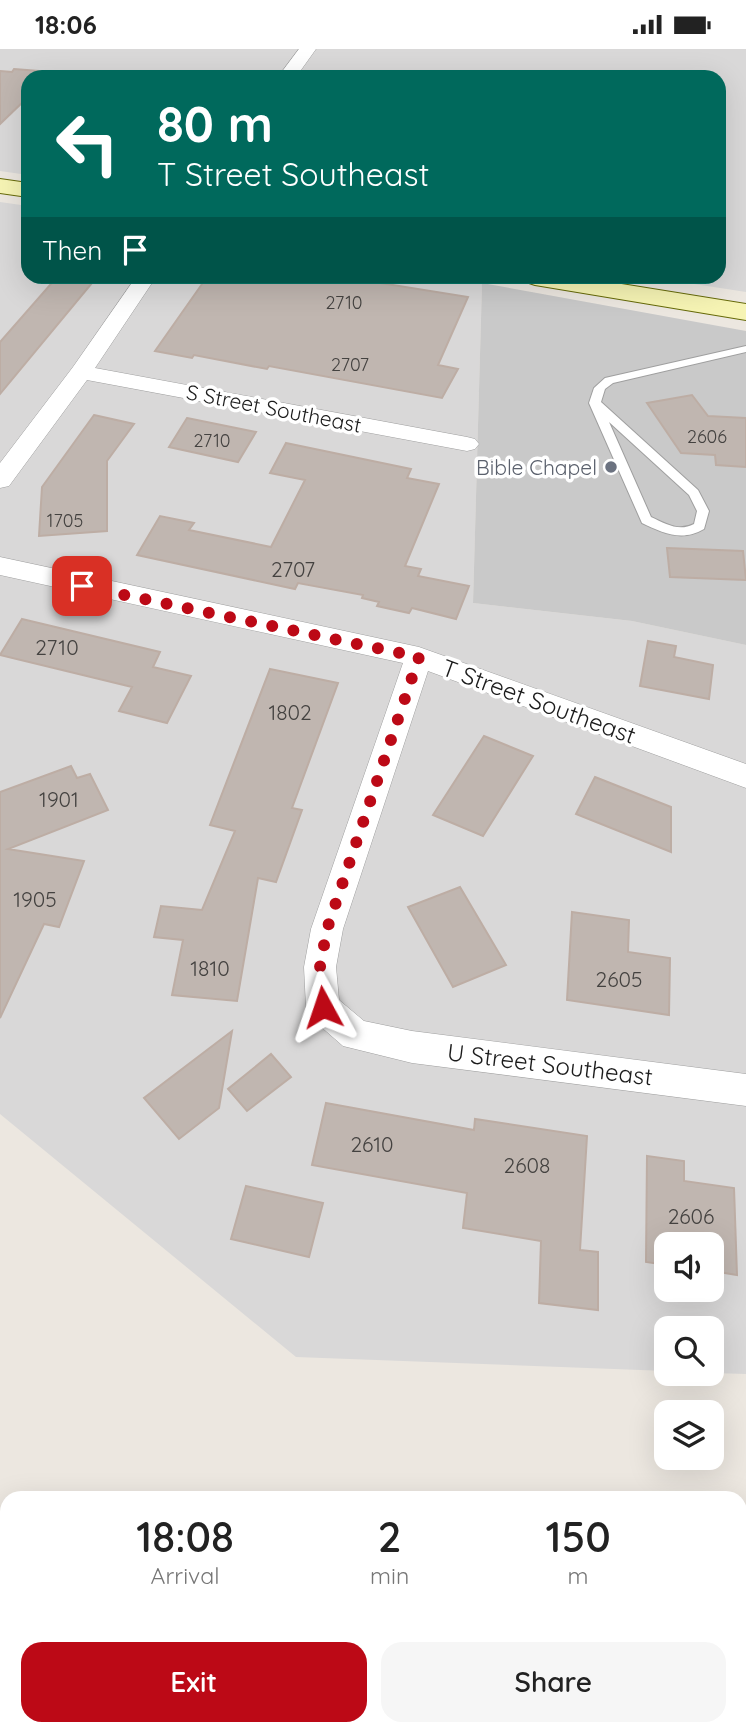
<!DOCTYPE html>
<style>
:root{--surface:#fff;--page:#f6f6f6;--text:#222;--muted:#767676;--accent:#bc0916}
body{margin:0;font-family:Quicksand,sans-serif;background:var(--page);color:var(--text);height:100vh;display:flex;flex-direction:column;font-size:26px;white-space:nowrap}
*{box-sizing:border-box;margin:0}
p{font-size:23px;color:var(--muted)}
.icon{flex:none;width:38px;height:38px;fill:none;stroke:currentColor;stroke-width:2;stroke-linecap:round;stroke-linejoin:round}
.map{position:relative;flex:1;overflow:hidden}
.drawer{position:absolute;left:0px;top:1442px;width:747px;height:245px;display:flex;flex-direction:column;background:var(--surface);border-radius:21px 21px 0 0;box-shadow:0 7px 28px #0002}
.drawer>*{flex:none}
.banner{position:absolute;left:21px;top:21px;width:705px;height:214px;border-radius:21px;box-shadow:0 7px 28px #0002;background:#00695c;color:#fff;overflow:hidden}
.buttons{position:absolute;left:654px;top:1183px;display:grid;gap:14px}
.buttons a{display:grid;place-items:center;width:70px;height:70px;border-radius:14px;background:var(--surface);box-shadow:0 7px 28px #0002;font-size:35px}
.pin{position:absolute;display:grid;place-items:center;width:60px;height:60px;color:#fff;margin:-30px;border-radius:14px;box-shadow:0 4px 10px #0006}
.me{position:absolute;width:77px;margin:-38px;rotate:355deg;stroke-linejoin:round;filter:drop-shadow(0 0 5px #0008)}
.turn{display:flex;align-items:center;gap:24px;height:147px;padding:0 21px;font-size:32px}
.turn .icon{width:91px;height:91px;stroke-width:2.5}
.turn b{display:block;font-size:49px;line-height:60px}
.then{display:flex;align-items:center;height:66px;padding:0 21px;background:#0003;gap:14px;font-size:26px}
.eta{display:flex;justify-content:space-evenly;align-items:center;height:119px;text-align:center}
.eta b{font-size:42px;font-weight:600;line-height:49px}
.button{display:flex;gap:14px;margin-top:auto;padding:14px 21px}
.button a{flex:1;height:80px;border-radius:21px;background:var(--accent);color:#fff;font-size:28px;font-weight:600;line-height:80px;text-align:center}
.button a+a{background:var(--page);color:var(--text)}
.status{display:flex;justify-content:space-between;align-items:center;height:49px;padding:0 35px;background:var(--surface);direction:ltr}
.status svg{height:19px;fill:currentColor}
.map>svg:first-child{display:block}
</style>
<div class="status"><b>18:06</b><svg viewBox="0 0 49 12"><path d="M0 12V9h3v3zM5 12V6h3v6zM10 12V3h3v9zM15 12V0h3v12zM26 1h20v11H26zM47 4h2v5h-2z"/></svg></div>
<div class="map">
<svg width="746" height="1687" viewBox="0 0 746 1687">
<rect width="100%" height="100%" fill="#ece7e0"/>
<!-- residential -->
<path fill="#d9d8d8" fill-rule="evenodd" d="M0,0H746V243L649,228H719V28H28V126L0,122Z
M0,153L28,157V228H443L482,234L473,554L632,572L746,596V1325L712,1324V1279H667V1322L296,1308L0,1065ZM667,1195H712V1241H667Z
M746,1618V1687H717L720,1680H740V1632Z"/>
<!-- religious -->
<path fill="#c9c9c9" d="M482,234L746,282V596L632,572L473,554Z"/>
<!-- building -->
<path fill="#c0b6b0" stroke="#bdada4" stroke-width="2" d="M14,20L53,23L48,28H28V48L0,75V22L12,23Z
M57,228H97L0,345V293Z
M207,228H343L468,248L438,316L458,320L442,349L269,317L267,320L194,306L192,309L155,302Z
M692,346L708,367L746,369V418L716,416L715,406L681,404L647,354Z
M94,366L134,375L107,412V482L39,487L42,438Z
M187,369L256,383L238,413L169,398Z
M286,394L411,420L407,429L439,435L405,517L421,520L418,527L469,537L456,570L412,559L409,564L377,557L379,553L362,549L363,546L298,534L295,540L137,506L160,467L194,474L189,481L271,498L305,431L270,424Z
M667,499L743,502L746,531L670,528Z
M22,570L160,603L153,618L191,627L167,674L119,662L132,638L0,606Z
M648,592L676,597L674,608L713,616L709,650L640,637Z
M270,620L338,634L292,759L302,761L276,833L258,829L237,952L172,946L183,891L154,888L161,857L202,861L235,782L210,776Z
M484,687L533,707L483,787L433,766Z
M71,717L77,729L90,725L108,761L8,800L84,812L59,878L44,875L0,969V743Z
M595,728L671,758V803L576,765Z
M460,838L506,916L453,938L408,858Z
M572,863L629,871L628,903L670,909L669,966L567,951Z
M232,982L219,1059L179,1090L144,1049Z
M271,1005L291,1028L247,1062L228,1040Z
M326,1054L474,1081L475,1070L587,1087L580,1201L598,1203V1261L539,1254L541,1192L463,1179L467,1144L312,1116Z
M647,1107L684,1112V1132L734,1139L737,1226L712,1222V1195H667V1216L646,1213Z
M246,1137L323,1154L309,1208L231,1190Z"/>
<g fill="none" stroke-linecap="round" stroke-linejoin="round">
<!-- lane casing -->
<g stroke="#9f9f9f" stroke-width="2">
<path id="lane" d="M746,297V303L613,334L605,340L601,353L698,441L709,462L704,480C682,493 663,484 642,474L589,354L594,339L605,329ZM609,373L689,446L697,462L694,475C679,483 666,475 651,468Z"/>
</g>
<!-- street casing -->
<g stroke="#9f9f9f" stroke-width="1">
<path id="street" d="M299,0H316L296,28H278Z
M136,228H156L95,319L467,388L475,390L479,395L475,400L467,402L87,331L9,437L0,439V414L73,318Z
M0,508L419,598L746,715V739L428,622L343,880L336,918L339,951L364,972L412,982L746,1025V1057L412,1014L343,997L311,969L306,958L304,918L311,880L403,614L0,526Z"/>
</g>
<!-- secondary casing -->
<g stroke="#666a09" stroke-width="2">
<path id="secondary" d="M0,130L28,134V148L0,144Z
M522,228H578L746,255V271L535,236L526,233Z"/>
</g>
<!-- lane -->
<use href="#lane" fill="#fff" fill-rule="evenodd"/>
<!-- street -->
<use href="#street" fill="#fff" fill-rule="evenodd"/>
<!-- secondary -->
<use href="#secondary" fill="#f6f4b4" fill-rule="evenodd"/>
</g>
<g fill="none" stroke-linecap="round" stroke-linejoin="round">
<!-- route -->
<path stroke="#bc0916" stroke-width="12" stroke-dasharray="0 21.6" d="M82,537L419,608L327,880L320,918L323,958"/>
</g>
<!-- markers -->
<circle fill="#6b7280" stroke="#fff" stroke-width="2.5" cx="611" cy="418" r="7"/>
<g text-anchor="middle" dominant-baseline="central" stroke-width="7" stroke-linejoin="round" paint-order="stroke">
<!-- far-number labels -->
<g font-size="18" fill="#444240">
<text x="344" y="253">2710</text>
<text x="350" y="315">2707</text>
<text x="707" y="387">2606</text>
<text x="212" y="391">2710</text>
<text x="65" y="471">1705</text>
</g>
<!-- far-street labels -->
<g font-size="21" fill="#1b1b1b" stroke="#fff">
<text transform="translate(274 359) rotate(11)">S Street Southeast</text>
</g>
<!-- far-worship labels -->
<g font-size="21" fill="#5b616d" stroke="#fff" text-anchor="end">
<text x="597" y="418">Bible Chapel</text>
</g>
<!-- number labels -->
<g font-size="21" fill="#444240">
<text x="293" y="520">2707</text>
<text x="57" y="598">2710</text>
<text x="290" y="663">1802</text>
<text x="59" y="750">1901</text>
<text x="35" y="850">1905</text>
<text x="210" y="919">1810</text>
<text x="619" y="930">2605</text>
<text x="372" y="1095">2610</text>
<text x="527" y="1116">2608</text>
<text x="691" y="1167">2606</text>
</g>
<!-- street labels -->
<g font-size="24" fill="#1b1b1b" stroke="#fff">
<text transform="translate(539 652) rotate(20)">T Street Southeast</text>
<text transform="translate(550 1015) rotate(7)">U Street Southeast</text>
</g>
</g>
</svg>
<div class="buttons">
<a><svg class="icon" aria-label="sound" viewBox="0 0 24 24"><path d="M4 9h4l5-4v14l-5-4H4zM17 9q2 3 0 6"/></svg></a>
<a><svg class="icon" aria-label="search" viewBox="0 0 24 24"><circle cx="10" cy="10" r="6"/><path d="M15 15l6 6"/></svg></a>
<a><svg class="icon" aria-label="layers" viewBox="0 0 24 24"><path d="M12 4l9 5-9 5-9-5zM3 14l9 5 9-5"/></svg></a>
</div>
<div class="pin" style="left:82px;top:537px;background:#d93025"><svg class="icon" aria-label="arrive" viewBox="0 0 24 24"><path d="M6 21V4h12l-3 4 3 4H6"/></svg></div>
<svg class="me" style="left:323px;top:958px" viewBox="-20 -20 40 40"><path d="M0-17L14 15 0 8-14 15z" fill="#bc0916" stroke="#fff" stroke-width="4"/></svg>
<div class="banner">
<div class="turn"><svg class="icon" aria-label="left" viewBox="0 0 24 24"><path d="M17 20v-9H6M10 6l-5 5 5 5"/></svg><div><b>80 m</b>T Street Southeast</div></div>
<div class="then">Then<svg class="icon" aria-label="arrive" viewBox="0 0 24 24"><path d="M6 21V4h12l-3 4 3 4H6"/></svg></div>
</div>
<section class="drawer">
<div class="eta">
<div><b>18:08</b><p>Arrival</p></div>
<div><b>2</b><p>min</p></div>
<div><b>150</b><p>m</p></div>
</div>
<div class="button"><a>Exit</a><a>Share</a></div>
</section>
</div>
